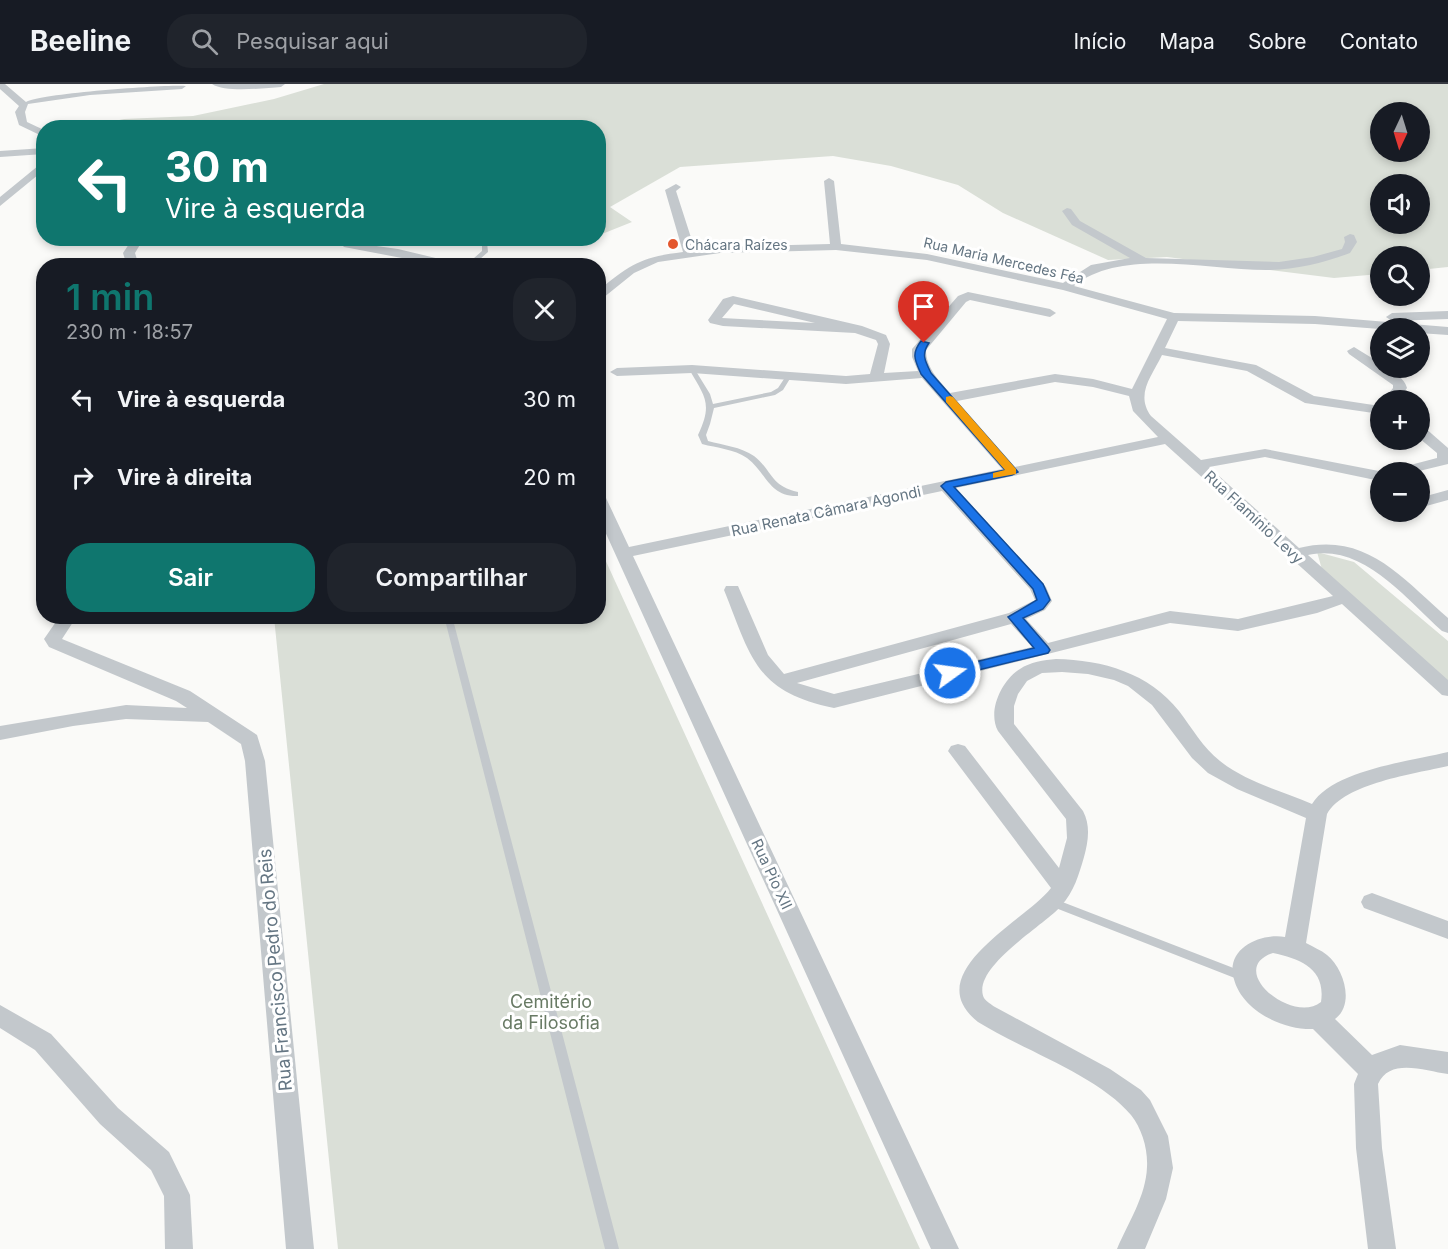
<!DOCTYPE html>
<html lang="pt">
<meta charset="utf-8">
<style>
:root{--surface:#171b24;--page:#20242c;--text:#f1f3f6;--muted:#9ea1a6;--line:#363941;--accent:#0f766e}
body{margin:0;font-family:Inter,sans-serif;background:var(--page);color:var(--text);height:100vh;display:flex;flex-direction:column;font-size:22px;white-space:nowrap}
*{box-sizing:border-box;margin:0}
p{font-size:20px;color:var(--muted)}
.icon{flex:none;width:33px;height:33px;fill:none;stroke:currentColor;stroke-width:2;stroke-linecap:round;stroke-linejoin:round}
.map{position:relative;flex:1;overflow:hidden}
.details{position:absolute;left:36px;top:174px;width:570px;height:366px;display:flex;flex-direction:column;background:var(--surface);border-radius:24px;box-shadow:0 3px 9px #0003}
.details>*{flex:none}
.top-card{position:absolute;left:36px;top:36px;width:570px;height:126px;border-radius:24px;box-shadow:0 3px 9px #0003;background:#0f766e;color:#fff;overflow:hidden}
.needle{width:39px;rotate:184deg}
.controls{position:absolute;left:1370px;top:18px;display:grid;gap:12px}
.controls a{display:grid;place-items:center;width:60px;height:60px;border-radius:50%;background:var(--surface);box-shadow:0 3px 9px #0003;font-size:30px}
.pin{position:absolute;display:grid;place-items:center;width:51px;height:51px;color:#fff;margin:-62px -26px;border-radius:50% 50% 50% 0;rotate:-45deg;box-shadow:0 0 6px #0007}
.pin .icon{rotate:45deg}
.me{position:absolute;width:66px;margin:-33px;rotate:76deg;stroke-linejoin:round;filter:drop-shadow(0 0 4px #0008)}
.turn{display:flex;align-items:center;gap:21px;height:126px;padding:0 30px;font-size:27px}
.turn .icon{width:78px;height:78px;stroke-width:2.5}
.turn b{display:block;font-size:42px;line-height:51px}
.round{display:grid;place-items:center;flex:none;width:63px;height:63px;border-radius:24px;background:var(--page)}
.headline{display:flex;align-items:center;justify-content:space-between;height:102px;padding:0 30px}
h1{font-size:36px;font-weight:600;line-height:45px;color:var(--accent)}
.action{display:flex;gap:12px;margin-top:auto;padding:12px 30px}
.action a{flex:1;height:69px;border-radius:24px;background:var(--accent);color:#fff;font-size:24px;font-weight:600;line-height:69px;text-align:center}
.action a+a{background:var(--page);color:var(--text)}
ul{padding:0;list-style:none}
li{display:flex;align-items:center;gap:18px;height:78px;padding:0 30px}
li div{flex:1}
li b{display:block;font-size:22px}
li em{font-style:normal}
header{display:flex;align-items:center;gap:36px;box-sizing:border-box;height:84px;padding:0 30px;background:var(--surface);border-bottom:2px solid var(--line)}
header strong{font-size:28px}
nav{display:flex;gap:33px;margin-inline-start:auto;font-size:21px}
.search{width:420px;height:54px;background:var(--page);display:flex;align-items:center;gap:15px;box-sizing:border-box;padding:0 21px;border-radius:24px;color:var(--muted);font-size:22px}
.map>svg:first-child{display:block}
</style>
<header>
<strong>Beeline</strong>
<div class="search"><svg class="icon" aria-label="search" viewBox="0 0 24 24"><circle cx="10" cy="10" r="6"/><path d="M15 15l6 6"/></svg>Pesquisar aqui</div>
<nav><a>Início</a><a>Mapa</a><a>Sobre</a><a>Contato</a></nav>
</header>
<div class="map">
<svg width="1448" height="1165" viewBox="0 0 1448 1165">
<rect width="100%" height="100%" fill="#fafaf8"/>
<!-- green -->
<path fill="#dadfd7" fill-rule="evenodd" d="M324,0H1448V183L1419,186V172H1380V190L1334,194L1167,173L1108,176L1003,129L958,101L891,82L833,72L680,83L610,123L632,138L602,150L598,149V44H81L124,35L193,32L274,15ZM1380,28H1419V68H1380ZM1380,100H1419V140H1380Z
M599,462L920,1165H338L274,533L598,532Z
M1317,468L1354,478L1448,557V603L1323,489Z"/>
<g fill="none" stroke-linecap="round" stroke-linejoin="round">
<!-- service -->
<path fill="#c3c8cc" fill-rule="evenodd" d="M475,154H482L487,158L488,168L472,182H465L482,167V160Z
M692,283L694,284L710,310L713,320L771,308L778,304L786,292H790L791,293L783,306L775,311L714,324L710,340L706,351L708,357C723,361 741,363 754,372C773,387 770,402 798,408V412C769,413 766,388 747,374C734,365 717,364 702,360L698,351C713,319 705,313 689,285Z
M444,532H452L619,1165H605Z
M1052,814L1249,890L1251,893L1249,896L1245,898L1048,821L1047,818L1048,815Z"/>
<!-- minor -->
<path fill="#c3c8cc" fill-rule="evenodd" d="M0,0H5L26,18C41,9 173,0 186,2L182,5L90,11L28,20L25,28L27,38L44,46V53L19,41L15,28L19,22L0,5Z
M212,0H285L281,3C263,4 226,9 212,0Z
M44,64V70L0,73V67Z
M44,77V86L0,122V113Z
M829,94L834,97L841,160L927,170L1063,199L1091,181L1130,174L1072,141L1062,127L1067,124L1071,125L1080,137L1146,174L1279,178L1313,173L1342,165L1345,158L1344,153L1350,150L1354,151L1357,158L1350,169C1324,179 1297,185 1270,186C1211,187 1122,163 1074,202L1174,229L1315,232L1448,243V251L1419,249V244L1380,245L1315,240L1178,237L1165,264L1256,281L1314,312L1380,322V330L1305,319L1247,287L1162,271C1152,292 1135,310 1151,332L1201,376L1265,365L1384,388H1380V397L1265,373L1209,383L1299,464C1366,447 1402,494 1448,534V549L1442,547C1405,514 1363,459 1308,471L1448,596V612L1442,611L1342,520L1317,529L1238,547L1170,539L834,624C755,608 751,573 724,506L726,502H738L768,571L784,590L1009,529L1035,516L1030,505L942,407L633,472L959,1165H931L598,432V410L606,414L629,463L1002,385L922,294L846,300L692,289L617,292L610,288L617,284L692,281L846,292L870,290L878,260L876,256L855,249L723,242L710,239L708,236L723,215L733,212L862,242L886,251L890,260L884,289L918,287L912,273V265L958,212L968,208L1050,225L1056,229L1050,233L970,216L966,218L926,266C926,284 939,296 950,309L1055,290L1093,295L1132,305L1167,235L1063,206L927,176L836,166L720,169L658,178L634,189L598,218V207C630,180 642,173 683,168L665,106L676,100L681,103L676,107L695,166L720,163L830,160L824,97ZM734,220L815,239L722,234ZM1055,298L1093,303L1129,312L1133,327L1158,353L1015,383L957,317ZM1165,360L1286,469L1287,474L1292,475L1333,512L1238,535L1170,527L1048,559L1026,535L1045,526L1052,517L1046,503L956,404ZM1011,540L1032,563L834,610L797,599Z
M133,154H144L135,169L139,182H127L123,169Z
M348,158L398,165L469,182H444L344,163L342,161Z
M1448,227V235L1392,237L1386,233L1392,229Z
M1354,263L1380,279V284C1390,284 1405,294 1407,304L1398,316H1384L1393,304V301L1349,270L1347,267Z
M1419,342L1424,343L1448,364V380L1415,388H1393L1395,385L1437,374V369L1419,354Z
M1448,406V416L1419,424V414Z
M60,532H77L62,555L190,607L257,651L265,677L314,1165H286L245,677L241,660L208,638L126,635L73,642L0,656V642L126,621L187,624L176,617L49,563L44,555Z
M1056,575C1103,576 1149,589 1179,627C1192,644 1203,664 1220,677C1246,698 1282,707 1312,720C1333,686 1411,677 1448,668V682C1414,690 1345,699 1327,730L1306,859C1313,863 1321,866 1327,871C1344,885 1355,920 1335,935L1372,971L1400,961L1448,968V990C1425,987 1390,973 1378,1000L1382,1064L1396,1165H1368L1356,1064L1354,1000L1358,990L1313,945C1281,946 1239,925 1233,891C1228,863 1262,849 1285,853L1306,734L1237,705L1208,689L1192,674L1152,621L1128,602L1114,596L1088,590L1062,588L1042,589L1027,597L1018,610L1014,622V640L1083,727C1091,742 1088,758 1084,773C1079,790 1074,808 1061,822C1045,841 970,884 984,914C986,917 992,921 995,923L1110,985L1141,1006L1150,1016L1168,1052L1173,1084L1166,1115L1145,1165H1117C1128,1139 1146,1112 1147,1083C1148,1065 1142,1045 1131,1031C1099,992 1021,965 978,938C916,889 1027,836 1051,804L948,667L951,662L958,660L965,662L1059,784L1067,754L1066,735L998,647C987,627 1002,596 1020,585C1030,578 1044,576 1056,575ZM1273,869C1301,875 1326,885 1321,918C1292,941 1225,885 1273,869Z
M1372,809L1448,837V855L1364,824L1361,818L1364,812Z
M0,921L51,950L118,1024L169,1068L190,1111L193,1165H165L164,1112L151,1086L100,1040L35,966L0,944Z"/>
</g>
<!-- route -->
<path fill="#1a73e8" stroke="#114b97" stroke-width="1.5" d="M921,257L929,259C921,270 925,277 931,289L1018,388L1012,391L954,403L1043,500L1050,516L1043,525L1023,534L1048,563L1050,566L1048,569L950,593L944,589L946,585L1034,564L1008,533L1037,516L1033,505L941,402L946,398L1005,386L921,290C915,276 911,270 921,257Z"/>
<!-- slow -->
<path fill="#f59e0b" d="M950,312L953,313L1016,385V390L993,394V389L1005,386L946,318V313Z"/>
<!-- markers -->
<circle fill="#e4572e" stroke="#fff" stroke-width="2" cx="673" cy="160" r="6"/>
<g text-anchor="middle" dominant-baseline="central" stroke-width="6" stroke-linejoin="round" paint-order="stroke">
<!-- far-poi labels -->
<g font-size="14" fill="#657683" stroke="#fff" text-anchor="start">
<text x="685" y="160">Chácara Raízes</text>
</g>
<!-- far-street labels -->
<g font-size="14" fill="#657683" stroke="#fff">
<text transform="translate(1004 176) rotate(13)">Rua Maria Mercedes Féa</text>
</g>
<!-- street labels -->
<g font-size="15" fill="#657683" stroke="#fff">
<text transform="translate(826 427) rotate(-12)">Rua Renata Câmara Agondi</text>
<text transform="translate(1254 433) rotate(43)">Rua Flamínio Levy</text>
<text transform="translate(772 790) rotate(65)">Rua Pio XII</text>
</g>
<!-- near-street labels -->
<g font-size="18" fill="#657683" stroke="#fff">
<text transform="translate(275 886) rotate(-95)">Rua Francisco Pedro do Reis</text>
</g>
<!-- near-park labels -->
<g font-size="18" fill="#687a64" stroke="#fff">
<text x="551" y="917">Cemitério<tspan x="551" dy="21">da Filosofia</tspan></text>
</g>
</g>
</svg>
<div class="controls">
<a><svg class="needle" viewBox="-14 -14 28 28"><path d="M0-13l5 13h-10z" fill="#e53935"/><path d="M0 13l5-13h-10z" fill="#9ea1a6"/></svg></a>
<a><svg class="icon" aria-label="sound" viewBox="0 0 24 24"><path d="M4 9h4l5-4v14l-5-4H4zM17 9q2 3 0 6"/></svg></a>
<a><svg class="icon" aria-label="search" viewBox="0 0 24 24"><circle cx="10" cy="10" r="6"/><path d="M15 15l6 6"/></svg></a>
<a><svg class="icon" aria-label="layers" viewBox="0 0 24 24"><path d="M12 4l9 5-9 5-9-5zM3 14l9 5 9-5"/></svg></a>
<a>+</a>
<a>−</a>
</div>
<div class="pin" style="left:924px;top:259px;background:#d93025"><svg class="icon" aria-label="arrive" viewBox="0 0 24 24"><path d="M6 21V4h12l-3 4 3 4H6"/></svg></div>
<svg class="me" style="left:950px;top:589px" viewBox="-20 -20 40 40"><circle r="17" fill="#1a73e8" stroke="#fff" stroke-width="3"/><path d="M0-11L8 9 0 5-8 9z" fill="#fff"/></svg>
<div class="top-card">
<div class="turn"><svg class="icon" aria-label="left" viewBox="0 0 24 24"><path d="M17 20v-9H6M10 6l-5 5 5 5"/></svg><div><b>30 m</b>Vire à esquerda</div></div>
</div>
<section class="details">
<div class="headline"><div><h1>1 min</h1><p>230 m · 18:57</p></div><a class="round"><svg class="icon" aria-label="close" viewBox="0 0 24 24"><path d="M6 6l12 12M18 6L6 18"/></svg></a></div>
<ul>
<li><svg class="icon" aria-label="left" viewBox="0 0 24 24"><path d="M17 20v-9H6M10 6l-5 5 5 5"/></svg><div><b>Vire à esquerda</b></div><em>30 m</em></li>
<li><svg class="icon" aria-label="right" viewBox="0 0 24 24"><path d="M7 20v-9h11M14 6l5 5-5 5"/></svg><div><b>Vire à direita</b></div><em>20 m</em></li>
</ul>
<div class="action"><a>Sair</a><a>Compartilhar</a></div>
</section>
</div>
